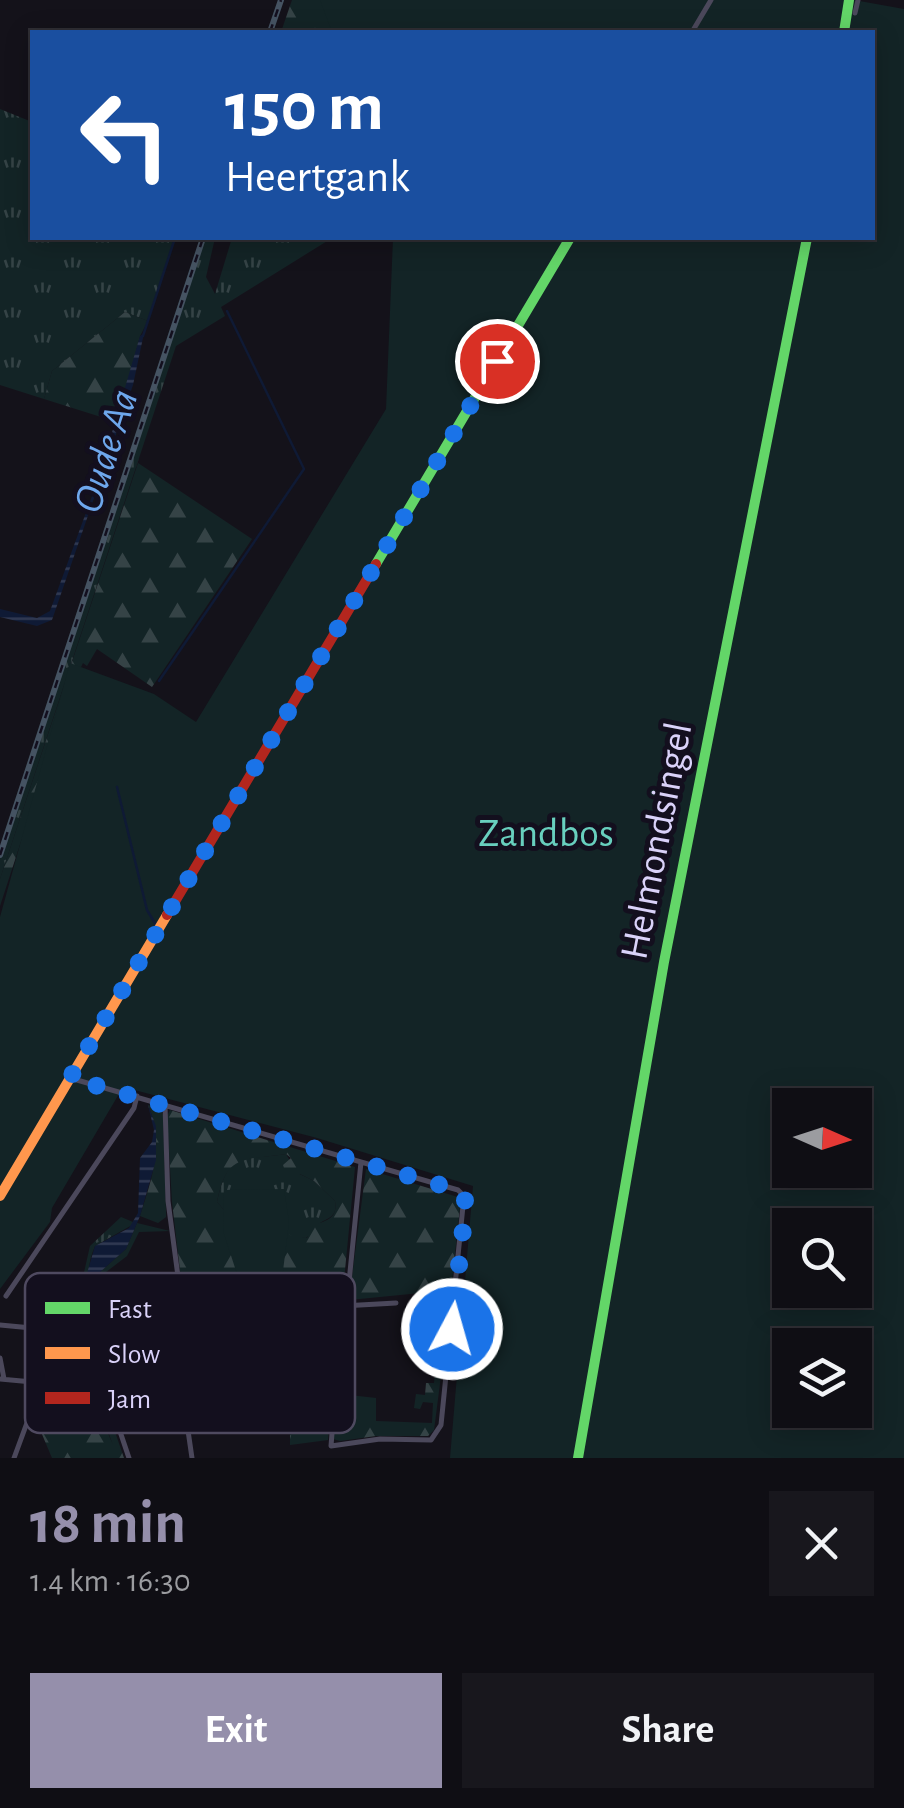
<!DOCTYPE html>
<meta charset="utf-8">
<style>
:root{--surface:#0f0e14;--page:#18171d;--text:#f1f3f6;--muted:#9b9ca0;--line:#2f2e34;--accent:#958fab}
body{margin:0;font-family:"Alegreya Sans",sans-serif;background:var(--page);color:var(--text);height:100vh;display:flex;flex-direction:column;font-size:38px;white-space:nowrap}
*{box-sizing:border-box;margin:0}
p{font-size:32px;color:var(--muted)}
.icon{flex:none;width:55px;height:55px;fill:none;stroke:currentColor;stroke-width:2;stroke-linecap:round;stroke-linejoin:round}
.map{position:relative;height:1458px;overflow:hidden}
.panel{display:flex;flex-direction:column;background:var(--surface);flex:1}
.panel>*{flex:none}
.hud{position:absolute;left:30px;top:30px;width:845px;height:210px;border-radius:0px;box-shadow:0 5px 25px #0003,0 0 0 2px var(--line);background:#1a4fa0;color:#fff;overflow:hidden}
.needle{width:65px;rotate:93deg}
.fabs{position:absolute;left:772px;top:1088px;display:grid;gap:20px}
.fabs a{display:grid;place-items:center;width:100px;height:100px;border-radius:0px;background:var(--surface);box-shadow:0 5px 25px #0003,0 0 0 2px var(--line);font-size:50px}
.pin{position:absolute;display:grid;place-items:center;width:85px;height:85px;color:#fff;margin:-42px;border:5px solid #fff;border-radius:50%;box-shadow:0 2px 10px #0007}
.me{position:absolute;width:110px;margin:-55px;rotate:6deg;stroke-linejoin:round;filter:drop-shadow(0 0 8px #0008)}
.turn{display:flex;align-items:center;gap:35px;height:210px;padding:0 30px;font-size:45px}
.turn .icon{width:130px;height:130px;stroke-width:2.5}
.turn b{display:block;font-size:70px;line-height:85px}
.round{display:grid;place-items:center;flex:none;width:105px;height:105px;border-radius:0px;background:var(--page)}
.head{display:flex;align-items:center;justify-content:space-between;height:170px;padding:0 30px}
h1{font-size:60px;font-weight:600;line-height:75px;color:var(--accent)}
.action{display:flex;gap:20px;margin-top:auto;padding:20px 30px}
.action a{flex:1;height:115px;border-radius:0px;background:var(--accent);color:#fff;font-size:40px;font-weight:600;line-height:115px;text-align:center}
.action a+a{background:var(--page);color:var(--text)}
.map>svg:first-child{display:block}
</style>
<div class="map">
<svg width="904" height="1458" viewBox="0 0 904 1458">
<defs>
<pattern id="grass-tufts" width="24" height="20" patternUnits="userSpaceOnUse" patternTransform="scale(2.5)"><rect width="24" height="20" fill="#132426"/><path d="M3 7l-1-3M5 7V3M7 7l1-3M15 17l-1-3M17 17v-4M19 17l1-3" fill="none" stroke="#354346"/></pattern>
<pattern id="forest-firs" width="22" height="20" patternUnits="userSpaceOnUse" patternTransform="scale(2.5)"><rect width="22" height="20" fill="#132426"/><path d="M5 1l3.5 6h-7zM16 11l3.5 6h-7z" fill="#354346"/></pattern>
<pattern id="water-rules" width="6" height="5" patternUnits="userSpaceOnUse" patternTransform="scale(2.5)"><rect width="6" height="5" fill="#0f1a35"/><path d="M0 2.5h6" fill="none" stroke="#313a53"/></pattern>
</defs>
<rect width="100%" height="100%" fill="#14121a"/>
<!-- grass -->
<path fill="url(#grass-tufts)" d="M0,109L32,122V238H175L148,321L125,312L52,371L44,399L0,385Z
M202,238H215L206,277L215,294L232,238H332L221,307L225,316L176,346L0,879V858Z
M286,1154L290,1161L283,1166L314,1181L335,1201C338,1220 325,1217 315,1227C311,1230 310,1235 306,1238L290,1236L285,1231L224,1210L217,1202C228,1151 240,1161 286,1154Z
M121,1217L133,1222L132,1225L95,1246C84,1271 88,1295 90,1322V1281L126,1249L137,1223L170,1231L139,1232L127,1256L93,1282V1319L99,1320L97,1333L83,1331V1277L90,1246Z
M338,1318L328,1440L290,1445V1390L280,1332Z"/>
<!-- forest -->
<path fill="url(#forest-firs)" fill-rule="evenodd" d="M292,0H328L340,32H281Z
M125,312L148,321L140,336L117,422L44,399L52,371Z
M138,463L252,539L152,687L97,649L87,666L83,663L72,685L0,906V879Z
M148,1105L160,1108L163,1115L166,1212V1217L158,1223L140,1216C152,1178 165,1143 148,1105Z
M170,1110L355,1167L342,1301L291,1308L288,1296L241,1301L239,1288L183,1296L172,1202L167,1116ZM286,1154L291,1158L283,1165L286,1174H300L314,1181L335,1201C338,1218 327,1221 312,1225L307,1238L290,1235L286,1231L224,1210L217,1202C227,1153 242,1161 286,1154Z
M366,1169L461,1198L451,1290L349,1300Z
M451,1298L434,1430L428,1436H376L340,1441L333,1439L341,1346L350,1350L349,1395L376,1398V1421L432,1423L433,1403L423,1402L420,1409L414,1408L416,1394L425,1395L426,1383H434L441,1315L427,1312L426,1300Z
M92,1396L113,1445L95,1396L103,1397L124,1458H52L36,1420Z"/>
<!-- park -->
<path fill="#132426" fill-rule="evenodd" d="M320,0H854L904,9V1458H450L473,1186L317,1138L123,1087L52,1208L50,1222L0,1289V917L70,663L154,694L196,722L386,409L393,238H872V32H332ZM790,1105H855V1170H790ZM790,1225H855V1290H790ZM790,1345H855V1410H790Z
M284,1189L289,1222L282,1279L259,1284L240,1283L223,1231L224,1190Z"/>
<!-- water -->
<path fill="url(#water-rules)" d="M144,333L133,385L52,620L37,626L0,617V609L37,618L50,611L99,477L140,336Z
M148,1105L156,1126V1160L140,1216L126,1249L90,1281V1329L85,1280L95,1246L129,1228L138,1213L140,1158L152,1142L154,1130Z"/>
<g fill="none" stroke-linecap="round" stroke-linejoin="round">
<!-- stream -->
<path stroke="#0f1a35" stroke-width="2.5" d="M143,336L175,238
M159,681L304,469L227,311
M117,787L147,910L156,925"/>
<!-- street -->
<path stroke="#4b485b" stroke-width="5" d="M855,13L858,0
M692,32L711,0
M70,1078L458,1190L464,1196L441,1425L431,1440L380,1439L331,1446L341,1320L337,1312L349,1282L361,1162
M6,1296L134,1108L137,1096
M342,1306L396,1303
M0,1325L190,1343L185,1329L168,1201L165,1105
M100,1335L101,1326L106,1323L183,1319
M189,1337L276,1329L337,1312
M0,1358L4,1379
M0,1379L183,1396L192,1458
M106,1390L129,1458
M14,1458L42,1382"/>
<!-- fast -->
<path stroke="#63d668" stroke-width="10" d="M844,32L849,0
M376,564L570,238
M578,1458L664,962L807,238"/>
<!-- slow -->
<path stroke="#ff974d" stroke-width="10" d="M0,1196L167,915"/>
<!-- jam -->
<path stroke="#b3261e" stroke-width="10" d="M167,915L376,564"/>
<!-- rail casing -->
<g stroke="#455362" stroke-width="6">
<path id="rail" d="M270,32L281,0
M0,855L203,238"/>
</g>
<!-- rail -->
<use href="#rail" stroke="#130f1e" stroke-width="2.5" stroke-dasharray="8" stroke-linecap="butt"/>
</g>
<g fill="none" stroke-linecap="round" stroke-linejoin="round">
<!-- route -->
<path stroke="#1a73e8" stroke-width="18" stroke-dasharray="0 32.4" d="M452,1329L466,1202L458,1190L70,1078L497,361"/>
</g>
<g text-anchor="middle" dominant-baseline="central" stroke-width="10" stroke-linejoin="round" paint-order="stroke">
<!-- park labels -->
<g font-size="40" fill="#68cfbe" stroke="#130f1e">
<text x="546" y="834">Zandbos</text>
</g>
<!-- street labels -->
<g font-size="40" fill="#dad2f9" stroke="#130f1e">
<text transform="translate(657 841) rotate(-79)">Helmondsingel</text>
</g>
<!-- water labels -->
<g font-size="42" font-style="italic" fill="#6ea7ec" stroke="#130f1e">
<text transform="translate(106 451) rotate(-72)">Oude Aa</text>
</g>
</g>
<!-- legend -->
<rect x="25" y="1273" width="330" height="160" rx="15" fill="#130f1e" stroke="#4f4a60" stroke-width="2.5"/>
<rect x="45" y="1302" width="45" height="12" fill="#63d668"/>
<rect x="45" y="1347" width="45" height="12" fill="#ff974d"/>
<rect x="45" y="1392" width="45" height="12" fill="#b3261e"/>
<g font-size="28" fill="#dad2f9">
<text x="108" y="1318">Fast</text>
<text x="108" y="1363">Slow</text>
<text x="108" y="1408">Jam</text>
</g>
</svg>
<div class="fabs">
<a><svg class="needle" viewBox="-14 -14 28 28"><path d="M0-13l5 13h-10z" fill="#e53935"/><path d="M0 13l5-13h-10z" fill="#9b9ca0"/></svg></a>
<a><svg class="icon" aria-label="search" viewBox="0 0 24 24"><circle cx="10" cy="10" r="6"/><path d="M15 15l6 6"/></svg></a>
<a><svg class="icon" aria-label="layers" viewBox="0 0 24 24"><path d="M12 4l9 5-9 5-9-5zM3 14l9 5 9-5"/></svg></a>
</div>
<div class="pin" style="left:497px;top:361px;background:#d93025"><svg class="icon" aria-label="arrive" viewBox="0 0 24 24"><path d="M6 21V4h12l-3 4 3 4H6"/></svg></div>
<svg class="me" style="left:452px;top:1329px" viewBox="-20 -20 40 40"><circle r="17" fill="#1a73e8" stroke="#fff" stroke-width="3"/><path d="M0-11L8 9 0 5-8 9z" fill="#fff"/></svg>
<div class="hud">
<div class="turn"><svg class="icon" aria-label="left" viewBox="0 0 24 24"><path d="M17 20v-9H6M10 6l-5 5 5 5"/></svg><div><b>150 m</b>Heertgank</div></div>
</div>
</div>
<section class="panel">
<div class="head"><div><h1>18 min</h1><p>1.4 km · 16:30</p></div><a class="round"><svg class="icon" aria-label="close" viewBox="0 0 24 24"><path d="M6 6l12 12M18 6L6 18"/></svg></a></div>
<div class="action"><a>Exit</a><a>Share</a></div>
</section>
